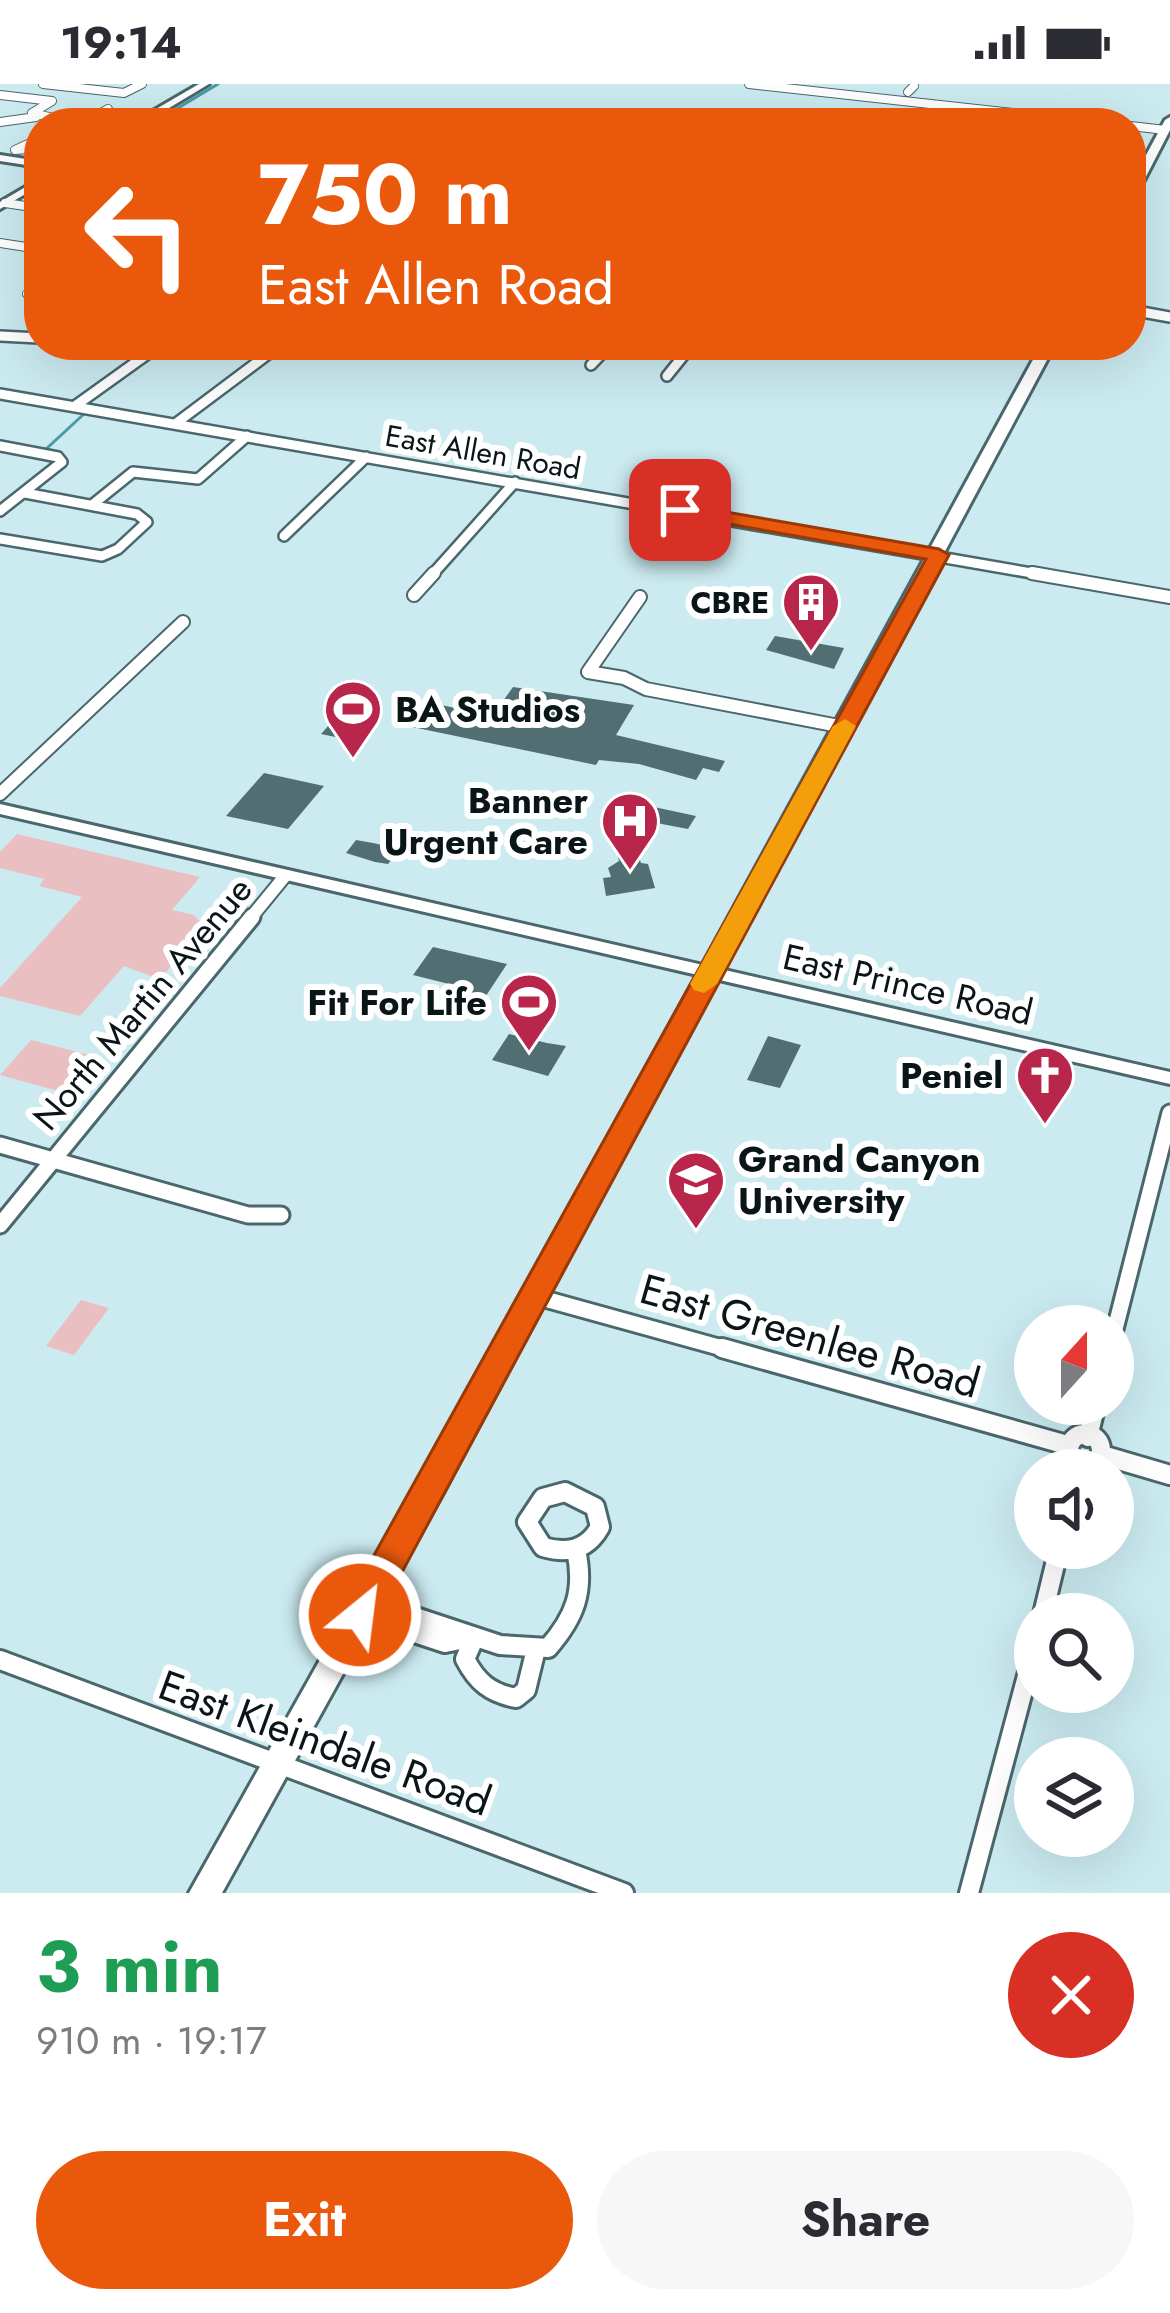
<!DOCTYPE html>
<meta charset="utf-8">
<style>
:root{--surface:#fff;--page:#f7f7f7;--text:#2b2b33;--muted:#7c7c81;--accent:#ea580c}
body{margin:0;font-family:Jost,sans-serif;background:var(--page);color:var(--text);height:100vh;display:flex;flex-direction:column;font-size:45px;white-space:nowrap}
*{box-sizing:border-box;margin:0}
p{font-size:39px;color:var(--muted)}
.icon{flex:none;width:66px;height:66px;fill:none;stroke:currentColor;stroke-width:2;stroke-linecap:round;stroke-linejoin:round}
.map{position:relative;height:1809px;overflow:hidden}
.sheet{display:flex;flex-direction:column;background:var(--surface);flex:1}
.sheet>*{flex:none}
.guide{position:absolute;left:24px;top:24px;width:1122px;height:252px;border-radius:48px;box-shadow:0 12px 48px #0002;background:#ea580c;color:#fff;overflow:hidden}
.needle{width:78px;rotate:21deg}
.buttons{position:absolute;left:1014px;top:1221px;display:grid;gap:24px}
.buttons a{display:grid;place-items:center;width:120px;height:120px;border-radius:50%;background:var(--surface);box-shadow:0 12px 48px #0002;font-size:60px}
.pin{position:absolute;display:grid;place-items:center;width:102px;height:102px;color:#fff;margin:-51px;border-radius:24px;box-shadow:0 6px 18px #0006}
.me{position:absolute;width:132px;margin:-66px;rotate:29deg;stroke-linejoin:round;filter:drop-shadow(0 0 9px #0008)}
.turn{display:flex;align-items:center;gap:42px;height:252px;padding:0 36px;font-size:54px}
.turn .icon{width:156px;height:156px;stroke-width:2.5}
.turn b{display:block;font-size:84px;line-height:102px}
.round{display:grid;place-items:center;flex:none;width:126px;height:126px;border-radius:63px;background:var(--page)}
.headline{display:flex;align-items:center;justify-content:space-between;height:204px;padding:0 36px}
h1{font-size:72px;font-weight:700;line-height:90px;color:#1e9e55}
.action{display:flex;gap:24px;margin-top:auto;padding:24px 36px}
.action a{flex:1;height:138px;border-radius:72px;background:var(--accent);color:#fff;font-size:48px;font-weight:700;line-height:138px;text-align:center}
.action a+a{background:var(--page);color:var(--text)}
.status{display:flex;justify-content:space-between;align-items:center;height:84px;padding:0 60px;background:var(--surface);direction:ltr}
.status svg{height:33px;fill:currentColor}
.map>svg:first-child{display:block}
</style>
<div class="status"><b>19:14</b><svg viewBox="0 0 49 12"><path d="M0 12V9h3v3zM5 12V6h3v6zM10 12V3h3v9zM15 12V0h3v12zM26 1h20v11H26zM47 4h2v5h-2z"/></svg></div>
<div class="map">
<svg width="1170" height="1809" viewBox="0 0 1170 1809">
<rect width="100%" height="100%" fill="#cbebf1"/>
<!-- green -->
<path fill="#e9bfc2" d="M17,750L200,793L172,826L194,831L200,838L161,896L124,882L80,932L0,912V904L82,813L39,802L44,795L0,784V768Z
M31,956L93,972L62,1008L0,991Z
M81,1216L109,1224L74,1271L46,1262Z"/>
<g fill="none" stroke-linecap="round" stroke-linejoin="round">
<!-- stream -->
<path stroke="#489aa8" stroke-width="3" d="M153,39L218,0
M45,366L85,329"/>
</g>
<!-- building -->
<path fill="#516e73" d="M775,552L844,564L834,585L766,566Z
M513,603L634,621L616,651L725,677L719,688L703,684L696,696L639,680L599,676L596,681L393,639L408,621L418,623L423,617L455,624L466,609L503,617Z
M338,631L371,638L355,657L321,650Z
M264,689L278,692L324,702L288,745L226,732Z
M654,723L696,732L688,745L646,737Z
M356,756L373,759L400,765L388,780L375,778L346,769Z
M637,767L641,779L648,780L655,804L606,812L603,794L611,793L608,784L619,777L617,769Z
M433,863L507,880L476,927L453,922L465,904L413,891Z
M509,950L547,959L566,962L548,992L492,976Z
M768,952L801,961L780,1004L747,996Z"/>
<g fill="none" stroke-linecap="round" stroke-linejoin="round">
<!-- street-far4 casing -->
<g stroke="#4a676c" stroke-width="10">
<path id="street-far4" d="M43,0L124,9L142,0
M749,0L1103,39
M908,8L914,2
M0,11L52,17L32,29L75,39
M0,38L36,33
M84,39L108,25
M1131,42L1165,46
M39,55L15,66L39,64
M5,119L39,124
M0,159L39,165
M27,210L39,209"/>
</g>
<!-- street-far3 casing -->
<g stroke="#4a676c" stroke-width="14">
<path id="street-far3" d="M1131,226L1170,233
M0,252L39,254
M591,281L610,261
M667,292L692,261
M0,310L1049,492
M75,322L160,261
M175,340L271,268
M0,362L58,373L62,378L0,427
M92,421L133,388L198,395L247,352
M284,452L366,373
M0,455L102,472L118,465L147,438L137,430L25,409
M431,492L515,398"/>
</g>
<!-- street-far2 casing -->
<g stroke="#4a676c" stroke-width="16">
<path id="street-far2" d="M1032,489L1170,513
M414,511L434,489
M640,513L588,588L624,594L646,605L844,643
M0,710L183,538
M249,836L285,792"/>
</g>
<!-- street-far1 casing -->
<g stroke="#4a676c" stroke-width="21">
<path id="street-far1" d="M0,1061L248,1131H281
M0,1141L252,833
M534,1212L733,1267
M1113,1253L1170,1029"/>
</g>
<!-- street casing -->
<g stroke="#4a676c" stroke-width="24">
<path id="street" d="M722,1264L1067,1361
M1069 1366a16 16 0 1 1 32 0a16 16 0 1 1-32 0Z
M1088,1353L1096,1320
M1102,1371L1170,1391
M565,1408L595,1423L600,1443C587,1466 567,1470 543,1463L527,1438L543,1414Z
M367,1517L500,1561L548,1564C575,1533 585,1507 576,1466
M1043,1530L1059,1464
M360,1531L445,1559L470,1554
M475,1553L465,1575C477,1598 490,1609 516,1614L526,1606L536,1565
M0,1576L624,1809
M969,1809L1035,1562"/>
</g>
<!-- secondary casing -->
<g stroke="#4a676c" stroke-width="6">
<path id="secondary" d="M199,0H209L144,39H132Z
M0,71L39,77V83L0,77Z
M39,95V102L0,125V118Z
M0,720L1170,988V1000L0,730Z"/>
</g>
<!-- primary casing -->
<g stroke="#4a676c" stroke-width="6">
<path id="primary" d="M1170,33V46L1137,110L1131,113V99L1165,36Z
M1041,261H1055L445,1405L222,1809H189L425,1389Z"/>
</g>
<!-- street-far4 -->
<use href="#street-far4" stroke="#fff" stroke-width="8"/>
<!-- street-far3 -->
<use href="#street-far3" stroke="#fff" stroke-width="9"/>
<!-- street-far2 -->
<use href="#street-far2" stroke="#fff" stroke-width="12"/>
<!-- street-far1 -->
<use href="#street-far1" stroke="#fff" stroke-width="15"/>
<!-- street -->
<use href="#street" stroke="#fff" stroke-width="18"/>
<!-- secondary -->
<use href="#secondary" fill="#fff" fill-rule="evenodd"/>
<!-- primary -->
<use href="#primary" fill="#fff" fill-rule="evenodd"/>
</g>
<!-- route -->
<path fill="#ea580c" stroke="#983908" stroke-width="3" d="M680,420L939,465L949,471L373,1542L360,1547L347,1542L341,1531L347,1520L926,475L672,430V422Z"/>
<!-- slow -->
<path fill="#f59e0b" d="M845,635L856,642L717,900L704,909L694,906L690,900L833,642Z"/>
<!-- icons -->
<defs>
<g id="building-pin" transform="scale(3)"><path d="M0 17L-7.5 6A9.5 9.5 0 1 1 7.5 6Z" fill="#b8274b" stroke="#fff"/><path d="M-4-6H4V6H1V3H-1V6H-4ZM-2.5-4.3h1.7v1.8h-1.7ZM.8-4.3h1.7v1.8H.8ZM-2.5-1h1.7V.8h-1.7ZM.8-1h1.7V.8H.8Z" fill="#fff"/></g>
<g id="stadium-pin" transform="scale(3)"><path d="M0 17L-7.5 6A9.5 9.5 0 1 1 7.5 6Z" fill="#b8274b" stroke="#fff"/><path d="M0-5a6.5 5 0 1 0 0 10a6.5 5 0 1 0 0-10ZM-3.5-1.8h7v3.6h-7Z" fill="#fff"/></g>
<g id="hospital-pin" transform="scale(3)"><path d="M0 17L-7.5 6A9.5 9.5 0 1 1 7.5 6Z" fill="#b8274b" stroke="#fff"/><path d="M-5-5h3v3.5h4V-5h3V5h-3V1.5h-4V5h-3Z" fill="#fff"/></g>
<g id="church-pin" transform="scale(3)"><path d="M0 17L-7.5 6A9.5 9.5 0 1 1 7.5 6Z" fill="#b8274b" stroke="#fff"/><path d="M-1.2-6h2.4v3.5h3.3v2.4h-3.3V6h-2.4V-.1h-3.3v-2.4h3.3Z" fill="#fff"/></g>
<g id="university-pin" transform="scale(3)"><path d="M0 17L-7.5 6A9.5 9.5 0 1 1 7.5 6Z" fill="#b8274b" stroke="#fff"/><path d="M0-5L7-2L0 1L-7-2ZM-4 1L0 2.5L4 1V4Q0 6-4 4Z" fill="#fff"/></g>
</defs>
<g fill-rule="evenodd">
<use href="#building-pin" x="811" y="518"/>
<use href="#stadium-pin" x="353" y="625"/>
<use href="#hospital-pin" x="630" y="737"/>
<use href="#stadium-pin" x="529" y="918"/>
<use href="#church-pin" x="1045" y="991"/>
<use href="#university-pin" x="696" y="1096"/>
</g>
<g text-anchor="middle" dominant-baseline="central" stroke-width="12" stroke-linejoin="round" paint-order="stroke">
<!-- far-street labels -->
<g font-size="30" fill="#091517" stroke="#fff">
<text transform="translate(483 368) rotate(10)">East Allen Road</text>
</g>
<!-- far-poi labels -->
<g font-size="30" font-weight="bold" fill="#091517" stroke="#fff" text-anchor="end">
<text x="769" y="518">CBRE</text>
</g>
<!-- poi labels -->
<g font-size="36" font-weight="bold" fill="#091517" stroke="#fff" text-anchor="end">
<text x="395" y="625" text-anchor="start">BA Studios</text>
<text x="588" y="716">Banner<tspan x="588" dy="41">Urgent Care</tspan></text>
<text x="487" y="918">Fit For Life</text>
<text x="1003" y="991">Peniel</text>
<text x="738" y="1075" text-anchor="start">Grand Canyon<tspan x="738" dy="41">University</tspan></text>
</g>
<!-- street labels -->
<g font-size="36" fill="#091517" stroke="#fff">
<text transform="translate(908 900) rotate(13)">East Prince Road</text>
<text transform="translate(142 919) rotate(-50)">North Martin Avenue</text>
</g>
<!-- near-street labels -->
<g font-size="42" fill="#091517" stroke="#fff">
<text transform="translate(810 1252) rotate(16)">East Greenlee Road</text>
<text transform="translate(325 1659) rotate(20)">East Kleindale Road</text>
</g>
</g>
</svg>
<div class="buttons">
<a><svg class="needle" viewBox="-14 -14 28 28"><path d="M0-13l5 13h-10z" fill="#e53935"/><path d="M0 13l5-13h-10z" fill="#7c7c81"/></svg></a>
<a><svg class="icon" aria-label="sound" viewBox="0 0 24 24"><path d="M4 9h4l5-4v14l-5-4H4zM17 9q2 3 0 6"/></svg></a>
<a><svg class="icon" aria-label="search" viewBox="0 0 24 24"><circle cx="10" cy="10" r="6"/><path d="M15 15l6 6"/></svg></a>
<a><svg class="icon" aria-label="layers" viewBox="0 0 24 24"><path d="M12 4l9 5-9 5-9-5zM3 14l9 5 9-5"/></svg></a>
</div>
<div class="pin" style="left:680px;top:426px;background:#d93025"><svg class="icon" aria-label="arrive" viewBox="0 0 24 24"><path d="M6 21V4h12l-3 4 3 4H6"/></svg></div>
<svg class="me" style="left:360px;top:1531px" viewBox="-20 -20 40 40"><circle r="17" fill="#ea580c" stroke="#fff" stroke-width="3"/><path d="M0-11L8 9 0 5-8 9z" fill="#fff"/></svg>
<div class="guide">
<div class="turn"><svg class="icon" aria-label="left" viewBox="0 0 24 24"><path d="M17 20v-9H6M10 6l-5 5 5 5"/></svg><div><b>750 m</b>East Allen Road</div></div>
</div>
</div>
<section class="sheet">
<div class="headline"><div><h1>3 min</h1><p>910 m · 19:17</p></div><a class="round" style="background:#d93025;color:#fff"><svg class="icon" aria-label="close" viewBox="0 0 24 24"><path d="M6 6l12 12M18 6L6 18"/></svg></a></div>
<div class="action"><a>Exit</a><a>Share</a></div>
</section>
